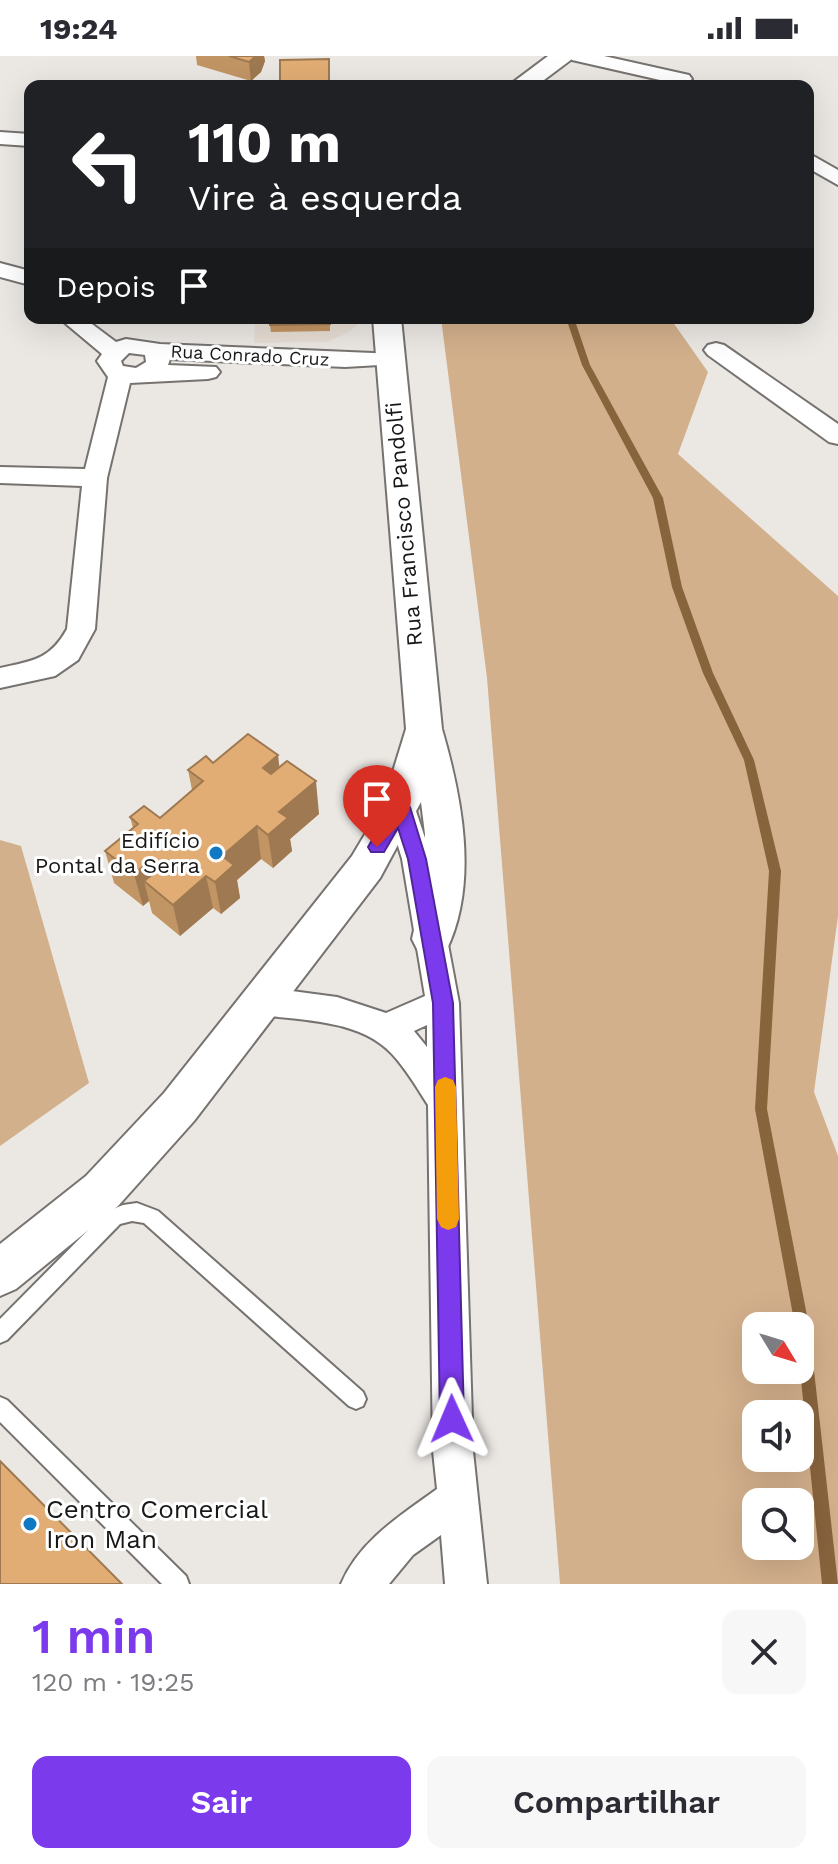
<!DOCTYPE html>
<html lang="pt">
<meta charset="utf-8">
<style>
:root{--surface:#fff;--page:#f7f7f7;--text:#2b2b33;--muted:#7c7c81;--accent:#7c3aed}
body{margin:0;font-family:"Work Sans",sans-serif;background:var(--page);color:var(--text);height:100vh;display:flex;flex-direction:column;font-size:30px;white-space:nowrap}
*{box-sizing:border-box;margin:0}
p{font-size:26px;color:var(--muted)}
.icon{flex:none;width:44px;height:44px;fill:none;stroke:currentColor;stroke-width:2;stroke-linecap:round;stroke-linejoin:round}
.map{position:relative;height:1528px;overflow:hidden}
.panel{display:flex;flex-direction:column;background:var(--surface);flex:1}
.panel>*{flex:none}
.top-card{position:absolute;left:24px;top:24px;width:790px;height:244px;border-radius:16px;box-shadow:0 8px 32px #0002;background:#202124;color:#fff;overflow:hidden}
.needle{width:52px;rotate:128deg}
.controls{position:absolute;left:742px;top:1256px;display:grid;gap:16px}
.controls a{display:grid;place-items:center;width:72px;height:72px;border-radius:16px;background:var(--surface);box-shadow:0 8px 32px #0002;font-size:40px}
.pin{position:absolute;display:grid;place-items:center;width:68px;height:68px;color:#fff;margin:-82px -34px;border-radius:50% 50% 50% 0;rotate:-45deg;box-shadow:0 0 8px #0007}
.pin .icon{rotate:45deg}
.me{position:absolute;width:88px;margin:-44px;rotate:359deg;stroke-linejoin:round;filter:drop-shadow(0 0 6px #0008)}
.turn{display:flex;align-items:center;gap:28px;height:168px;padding:0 32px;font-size:36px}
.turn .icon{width:104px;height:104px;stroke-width:2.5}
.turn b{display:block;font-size:56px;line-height:68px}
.then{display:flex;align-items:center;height:76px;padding:0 32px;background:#0003;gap:16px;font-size:30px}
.round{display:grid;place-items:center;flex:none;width:84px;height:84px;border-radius:16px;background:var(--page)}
.head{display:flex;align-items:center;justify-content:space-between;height:136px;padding:0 32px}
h1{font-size:48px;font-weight:600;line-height:60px;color:var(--accent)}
.primary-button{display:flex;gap:16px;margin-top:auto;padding:16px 32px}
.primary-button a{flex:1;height:92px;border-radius:16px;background:var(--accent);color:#fff;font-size:32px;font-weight:600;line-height:92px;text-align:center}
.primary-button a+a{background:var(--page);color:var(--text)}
.status{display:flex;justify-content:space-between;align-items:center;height:56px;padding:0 40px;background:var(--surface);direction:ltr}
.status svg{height:22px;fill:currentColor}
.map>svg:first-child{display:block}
</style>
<div class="status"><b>19:24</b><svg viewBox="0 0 49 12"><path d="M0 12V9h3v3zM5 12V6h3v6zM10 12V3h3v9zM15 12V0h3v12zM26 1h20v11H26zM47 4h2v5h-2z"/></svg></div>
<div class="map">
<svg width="838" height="1528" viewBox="0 0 838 1528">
<rect width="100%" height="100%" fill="#ebe8e4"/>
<!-- built -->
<path fill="#e7ddd4" d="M255,262H361V265L348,277L327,286L254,287Z"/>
<!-- green -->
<path fill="#d3b08c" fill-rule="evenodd" d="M441,262H670L708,316L678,398L838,540V860L814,1036L838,1100V1528H560L487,622ZM756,1270H800V1314H756ZM756,1358H800V1402H756ZM756,1446H800V1490H756Z
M0,784L21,790L89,1027L0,1090Z"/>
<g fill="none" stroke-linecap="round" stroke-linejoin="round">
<!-- stream -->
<path fill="#88643d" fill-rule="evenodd" d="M566,262H574L590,309L663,442L682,531L713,617L754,704L781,815L767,1053L809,1270L838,1528H822L800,1314V1270H795L755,1053L769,815L744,704L703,617L672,531L653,442L582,309Z"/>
<!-- service casing -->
<g stroke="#75726f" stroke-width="4">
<path id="service" d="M137,1147L158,1155L363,1336L366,1343L363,1350L356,1353L349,1350L144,1167L132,1165L120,1168L7,1284L0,1287V1263L106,1156L123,1149Z
M0,1341L7,1344L186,1520L189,1528H162L0,1366Z"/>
</g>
<!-- minor casing -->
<g stroke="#75726f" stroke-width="4">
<path id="minor" d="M570,0H604L689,19L692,23L682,29L572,4Z
M0,76L30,78V90L0,88Z
M808,97L838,114V129L808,112Z
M0,207L30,215V229L0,221Z
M59,262H84L116,286L126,283L160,288L397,298L401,303L397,308L345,311L170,303L168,309L216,311L220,316L216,321L208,323L130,327L107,422L95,573L78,604L55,620L0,632V612C32,605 50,604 67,573L82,430L0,427V411L85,413L108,321L97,305L102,298ZM129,297L145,299L146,306L136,312L123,310L121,305Z
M716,287L724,289L838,368V388L829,386L708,299L704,294L708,289Z
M401,739L412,743L432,803L459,947L473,1395L487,1528H445L441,1479L413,1499L389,1528H341C359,1485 401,1459 437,1433L433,1395L428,1049C417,1032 406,1013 392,998C361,964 305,965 262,959L250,955L246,945L250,935L262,931L337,941L386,957L425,940L402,803L386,751L390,743ZM427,969V991L414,975Z"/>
</g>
<!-- tertiary casing -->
<g stroke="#75726f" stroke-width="4">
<path id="tertiary" d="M548,0H576L536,30H508Z
M373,262H401L442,673C462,742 479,828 446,895L432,900L418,895L412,883L423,832L425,778L421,746L380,822L194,1065L118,1150L16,1233L0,1240V1188L86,1120L164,1037L352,800L383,748L406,673Z"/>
</g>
<!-- service -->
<use href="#service" fill="#fff" fill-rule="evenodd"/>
<!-- minor -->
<use href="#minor" fill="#fff" fill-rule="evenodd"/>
<!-- tertiary -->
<use href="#tertiary" fill="#fff" fill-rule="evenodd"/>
</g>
<!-- wall -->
<path fill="#c29564" d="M196,0H264L265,5L261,16L251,25L197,9Z
M330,262V275L271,276L270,269Z
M213,707L280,711L319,758L290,783L292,795L273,812L261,803L237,824L240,842L221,858L213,852L180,880L152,857L149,845L143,850L114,827L105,795L133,772L130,761L160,762L192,734L188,714Z"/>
<!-- shaded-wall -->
<path fill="#9e7951" d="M256,0H264L265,5L261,16L251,25L249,6Z
M278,699L282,732L263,712Z
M316,725L319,758L290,783L292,795L273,812L268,779L279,756Z
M257,770L261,803L237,824L240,842L221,858L215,826L222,800Z
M150,805L158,837L144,825L149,845L143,850L134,818Z
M206,820L213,852L180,880L173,849Z"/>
<!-- building -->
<path fill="#e2ad74" stroke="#9e7951" stroke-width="2" d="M229,0H256L249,6Z
M329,3V30H280V4Z
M270,262H330V268L270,269Z
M248,678L278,699L263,712L271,718L287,705L316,725L279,756L288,762L268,779L257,770L222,800L234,809L215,826L206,820L173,849L144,825L160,812L150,805L134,818L105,795L138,768L130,761L144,750L160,762L203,725L188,714L206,700L213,707Z
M0,1405L122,1528H0Z"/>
<!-- route -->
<path fill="#7c3aed" stroke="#51269a" stroke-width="2" d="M401,744L410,751L426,803L453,947L464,1363L461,1372L452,1375L444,1372L440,1363L433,947L408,803L398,772L384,796H371L368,791L394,746Z"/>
<!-- slow -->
<path fill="#f59e0b" d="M445,1021L453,1024L456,1031L459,1163L456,1171L448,1174L441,1171L437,1163L435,1031L438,1024Z"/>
<!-- markers -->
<g fill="#1079c4" stroke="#fff" stroke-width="3">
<circle cx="216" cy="797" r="8"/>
<circle cx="30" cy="1468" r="8"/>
</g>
<g text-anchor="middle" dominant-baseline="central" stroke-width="6" stroke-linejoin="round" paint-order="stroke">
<!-- far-street labels -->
<g font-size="18" fill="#191817" stroke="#fff">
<text transform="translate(250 299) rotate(3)">Rua Conrado Cruz</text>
</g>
<!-- street labels -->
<g font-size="22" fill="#191817" stroke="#fff">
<text transform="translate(404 468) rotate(-95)">Rua Francisco Pandolfi</text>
</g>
<!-- poi labels -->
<g font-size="22" fill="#191817" stroke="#fff" text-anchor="end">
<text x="200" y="784">Edifício<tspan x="200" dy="25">Pontal da Serra</tspan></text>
</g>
<!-- near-poi labels -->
<g font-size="26" fill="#191817" stroke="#fff" text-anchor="start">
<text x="46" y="1453">Centro Comercial<tspan x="46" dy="30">Iron Man</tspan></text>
</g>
</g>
</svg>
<div class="controls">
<a><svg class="needle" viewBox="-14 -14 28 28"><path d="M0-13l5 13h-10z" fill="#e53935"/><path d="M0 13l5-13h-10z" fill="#7c7c81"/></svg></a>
<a><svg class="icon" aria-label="sound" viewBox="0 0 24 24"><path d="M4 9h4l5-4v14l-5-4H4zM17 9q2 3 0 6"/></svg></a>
<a><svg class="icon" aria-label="search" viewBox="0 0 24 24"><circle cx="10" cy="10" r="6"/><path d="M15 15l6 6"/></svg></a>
</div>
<div class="pin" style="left:377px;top:791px;background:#d93025"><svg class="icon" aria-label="arrive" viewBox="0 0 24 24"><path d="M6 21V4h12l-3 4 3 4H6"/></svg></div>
<svg class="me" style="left:452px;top:1363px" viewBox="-20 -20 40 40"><path d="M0-17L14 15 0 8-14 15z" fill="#7c3aed" stroke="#fff" stroke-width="4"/></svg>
<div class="top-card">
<div class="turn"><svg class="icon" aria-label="left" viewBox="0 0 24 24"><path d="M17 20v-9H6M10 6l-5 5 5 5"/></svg><div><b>110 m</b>Vire à esquerda</div></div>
<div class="then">Depois<svg class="icon" aria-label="arrive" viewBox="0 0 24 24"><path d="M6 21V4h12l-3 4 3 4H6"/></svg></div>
</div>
</div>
<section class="panel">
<div class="head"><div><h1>1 min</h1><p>120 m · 19:25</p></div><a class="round"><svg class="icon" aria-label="close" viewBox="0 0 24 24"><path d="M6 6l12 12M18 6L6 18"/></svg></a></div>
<div class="primary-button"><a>Sair</a><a>Compartilhar</a></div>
</section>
